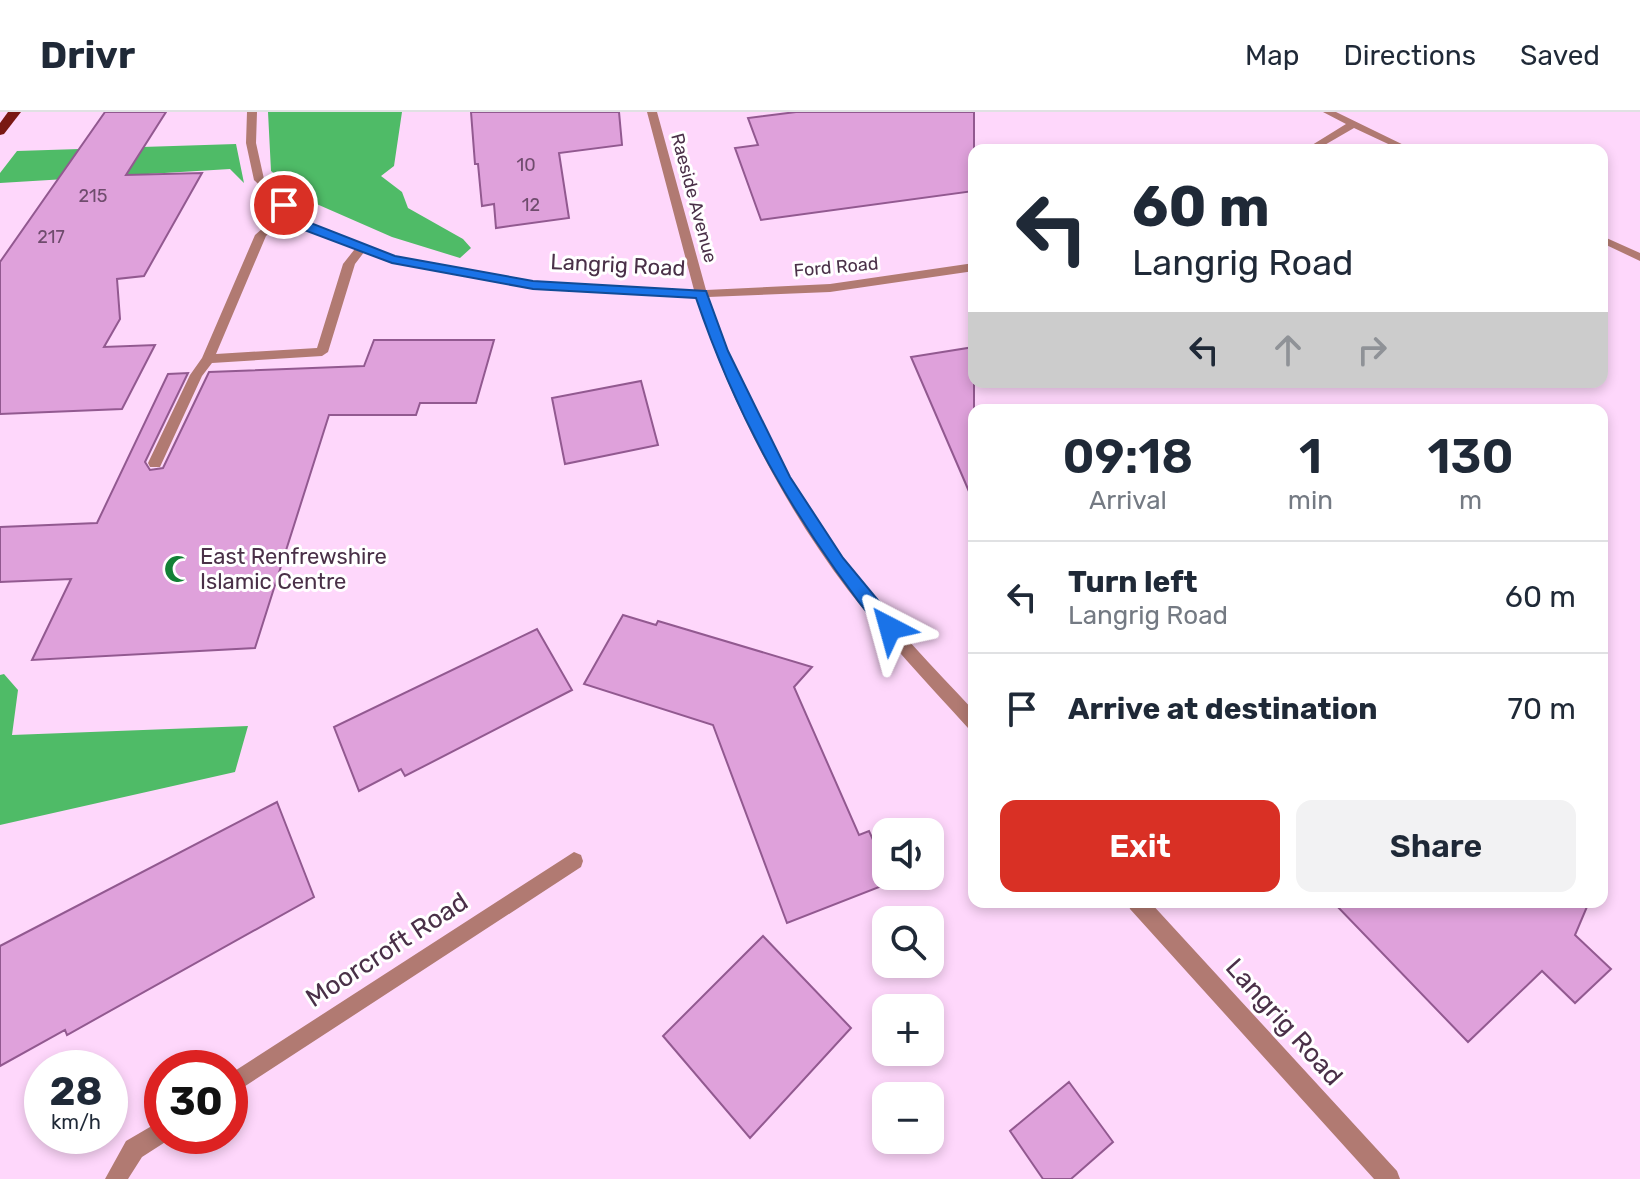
<!DOCTYPE html>
<meta charset="utf-8">
<style>
:root{--surface:#fff;--page:#f2f2f3;--text:#1f2937;--muted:#747a83;--line:#e0e1e3;--accent:#d93025}
body{margin:0;font-family:Rubik,sans-serif;background:var(--page);color:var(--text);height:100vh;display:flex;flex-direction:column;font-size:30px;white-space:nowrap}
*{box-sizing:border-box;margin:0}
p{font-size:26px;color:var(--muted)}
.icon{flex:none;width:44px;height:44px;fill:none;stroke:currentColor;stroke-width:2;stroke-linecap:round;stroke-linejoin:round}
.map{position:relative;flex:1;overflow:hidden}
.side{position:absolute;left:968px;top:292px;width:640px;height:504px;display:flex;flex-direction:column;background:var(--surface);border-radius:16px;box-shadow:0 4px 12px #0003}
.side>*{flex:none}
.hud{position:absolute;left:968px;top:32px;width:640px;height:244px;border-radius:16px;box-shadow:0 4px 12px #0003;background:#fff;color:var(--text);overflow:hidden}
.fabs{position:absolute;left:872px;top:706px;display:grid;gap:16px}
.fabs a{display:grid;place-items:center;width:72px;height:72px;border-radius:16px;background:var(--surface);box-shadow:0 4px 12px #0003;font-size:40px}
.speed{position:absolute;left:24px;top:938px;display:flex;gap:16px;font-size:40px;font-weight:700;text-align:center}
.speed>*{display:grid;place-content:center;width:104px;height:104px;border-radius:50%;background:var(--surface);box-shadow:0 4px 12px #0003;line-height:1}
.speed small{font-size:20px;font-weight:400}
.speed .limit{border:12px solid #d22;background:#fff;color:#111}
.pin{position:absolute;display:grid;place-items:center;width:68px;height:68px;color:#fff;margin:-34px;border:4px solid #fff;border-radius:50%;box-shadow:0 2px 8px #0007}
.me{position:absolute;width:88px;margin:-44px;rotate:321deg;stroke-linejoin:round;filter:drop-shadow(0 0 6px #0008)}
.turn{display:flex;align-items:center;gap:28px;height:168px;padding:0 32px;font-size:36px}
.turn .icon{width:104px;height:104px;stroke-width:2.5}
.turn b{display:block;font-size:56px;line-height:68px}
.lanes{display:flex;align-items:center;height:76px;padding:0 32px;background:#0003;justify-content:center;gap:40px;direction:ltr}
.lanes .off{opacity:.35}
.eta{display:flex;justify-content:space-evenly;align-items:center;height:136px;text-align:center}
.eta b{font-size:48px;font-weight:600;line-height:56px}
.action{display:flex;gap:16px;margin-top:auto;padding:16px 32px}
.action a{flex:1;height:92px;border-radius:16px;background:var(--accent);color:#fff;font-size:32px;font-weight:600;line-height:92px;text-align:center}
.action a+a{background:var(--page);color:var(--text)}
ul{padding:0;list-style:none}
li{display:flex;align-items:center;gap:24px;height:112px;padding:0 32px;border-top:2px solid var(--line)}
li div{flex:1}
li b{display:block;font-size:30px}
li em{font-style:normal}
header{display:flex;align-items:center;gap:48px;box-sizing:border-box;height:112px;padding:0 40px;background:var(--surface);border-bottom:2px solid var(--line)}
header strong{font-size:38px}
nav{display:flex;gap:44px;margin-inline-start:auto;font-size:28px}
.map>svg:first-child{display:block}
</style>
<header>
<strong>Drivr</strong>
<nav><a>Map</a><a>Directions</a><a>Saved</a></nav>
</header>
<div class="map">
<svg width="1640" height="1067" viewBox="0 0 1640 1067">
<rect width="100%" height="100%" fill="#fed7fb"/>
<!-- forest -->
<path fill="#4fbb67" d="M268,0H402L394,54L381,64L402,80L408,96L463,127L471,136L460,146L392,125L312,90L271,59Z
M236,32L244,71L230,57L0,71V61L17,39Z
M4,562L18,578L12,623L248,614L235,660L0,713V563Z"/>
<!-- building -->
<path fill="#dfa1db" stroke="#925990" stroke-width="2" d="M105,0H166L126,63L202,61L144,164L117,167L120,207L104,235L155,233L122,297L0,302V150Z
M471,0H619L622,33L559,41L569,106L496,116L494,92L482,94L478,52H475Z
M796,0H974V79L761,108L735,36L758,33L748,6Z
M374,228H494L476,291H420L416,303H329L255,536L32,548L71,467L0,470V415L97,411L168,262L188,261L145,350L150,358L163,356L209,260L364,254Z
M974,235V391L911,245Z
M641,269L658,333L565,352L552,286Z
M623,503L656,513L658,509L812,555L794,575L859,723L869,719L886,756V764H889L892,770L787,811L713,613L584,572Z
M537,517L572,578L405,664L401,657L359,679L334,615Z
M277,690L314,785L67,923L65,918L0,954V834Z
M1333,790H1589L1575,823L1611,857L1575,891L1542,859L1468,930Z
M763,824L851,916L750,1026L663,924Z
M1069,970L1113,1030L1071,1067H1043L1010,1019Z"/>
<g fill="none" stroke-linecap="round" stroke-linejoin="round">
<!-- lane -->
<path fill="#b17a72" fill-rule="evenodd" d="M288,94L294,97L266,124L216,242L317,236L343,152L358,133H366L368,135L355,152L328,240L322,244L212,251L202,264L160,355H150L148,351L190,263L202,246L255,123Z"/>
<!-- street -->
<path fill="#b17a72" fill-rule="evenodd" d="M247,0H257L256,31L264,67L313,113L395,144L533,169L694,178L647,0H657L706,178L830,172L974,151V159L830,180L708,185C742,285 793,382 856,466C892,513 934,556 974,599V618L968,616C927,571 885,526 848,478C782,391 730,289 696,186L533,177L388,150L305,117L254,68L246,31Z
M1323,0H1336L1414,38H1401L1354,16L1316,38H1304L1346,12Z
M1602,124L1640,141V149L1602,131Z
M574,740L581,743L583,749L581,755L230,984V962Z
M1128,790H1150L1397,1059L1400,1067H1374L1130,797Z
M162,1008V1024H171L170,1027L142,1045L128,1067H105L126,1029Z"/>
<!-- primary -->
<path fill="#791813" fill-rule="evenodd" d="M8,0H21L4,22L0,23V11Z"/>
</g>
<!-- route -->
<path fill="#1a73e8" stroke="#114b97" stroke-width="2" d="M279,90H288L313,112L395,144L533,169L706,179L728,239L790,365L843,446L896,510L899,516L896,521H883C800,417 739,313 696,186L533,177L392,151L304,118L279,95Z"/>
<!-- icons -->
<defs>
<g id="mosque-bare" transform="scale(2.16)"><path d="M3.5-4.9A6 6 0 1 0 3.5 4.9A5 5 0 1 1 3.5-4.9Z" fill="#138036" stroke="#fff" stroke-width="2.5" paint-order="stroke"/></g>
</defs>
<g fill-rule="evenodd">
<use href="#mosque-bare" x="178" y="457"/>
</g>
<g text-anchor="middle" dominant-baseline="central" stroke-width="6" stroke-linejoin="round" paint-order="stroke">
<!-- number labels -->
<g font-size="18" fill="#6f4c6d">
<text x="526" y="53">10</text>
<text x="93" y="84">215</text>
<text x="531" y="93">12</text>
<text x="51" y="125">217</text>
</g>
<!-- far-street labels -->
<g font-size="18" fill="#4a3048" stroke="#fff">
<text transform="translate(694 86) rotate(75)">Raeside Avenue</text>
<text transform="translate(836 155) rotate(-5)">Ford Road</text>
</g>
<!-- street labels -->
<g font-size="22" fill="#4a3048" stroke="#fff">
<text transform="translate(618 153) rotate(3)">Langrig Road</text>
</g>
<!-- poi labels -->
<g font-size="22" fill="#4a3048" stroke="#fff" text-anchor="start">
<text x="200" y="444">East Renfrewshire<tspan x="200" dy="25">Islamic Centre</tspan></text>
</g>
<!-- near-street labels -->
<g font-size="26" fill="#4a3048" stroke="#fff">
<text transform="translate(387 838) rotate(-33)">Moorcroft Road</text>
<text transform="translate(1284 910) rotate(48)">Langrig Road</text>
</g>
</g>
</svg>
<div class="fabs">
<a><svg class="icon" aria-label="sound" viewBox="0 0 24 24"><path d="M4 9h4l5-4v14l-5-4H4zM17 9q2 3 0 6"/></svg></a>
<a><svg class="icon" aria-label="search" viewBox="0 0 24 24"><circle cx="10" cy="10" r="6"/><path d="M15 15l6 6"/></svg></a>
<a>+</a>
<a>−</a>
</div>
<div class="speed"><div>28<small>km/h</small></div><div class="limit">30</div></div>
<div class="pin" style="left:284px;top:93px;background:#d93025"><svg class="icon" aria-label="arrive" viewBox="0 0 24 24"><path d="M6 21V4h12l-3 4 3 4H6"/></svg></div>
<svg class="me" style="left:890px;top:516px" viewBox="-20 -20 40 40"><path d="M0-17L14 15 0 8-14 15z" fill="#1a73e8" stroke="#fff" stroke-width="4"/></svg>
<div class="hud">
<div class="turn"><svg class="icon" aria-label="left" viewBox="0 0 24 24"><path d="M17 20v-9H6M10 6l-5 5 5 5"/></svg><div><b>60 m</b>Langrig Road</div></div>
<div class="lanes"><svg class="icon" aria-label="left" viewBox="0 0 24 24"><path d="M17 20v-9H6M10 6l-5 5 5 5"/></svg><svg class="icon off" aria-label="ahead" viewBox="0 0 24 24"><path d="M12 20V5M6 11l6-6 6 6"/></svg><svg class="icon off" aria-label="right" viewBox="0 0 24 24"><path d="M7 20v-9h11M14 6l5 5-5 5"/></svg></div>
</div>
<section class="side">
<div class="eta">
<div><b>09:18</b><p>Arrival</p></div>
<div><b>1</b><p>min</p></div>
<div><b>130</b><p>m</p></div>
</div>
<ul>
<li><svg class="icon" aria-label="left" viewBox="0 0 24 24"><path d="M17 20v-9H6M10 6l-5 5 5 5"/></svg><div><b>Turn left</b><p>Langrig Road</p></div><em>60 m</em></li>
<li><svg class="icon" aria-label="arrive" viewBox="0 0 24 24"><path d="M6 21V4h12l-3 4 3 4H6"/></svg><div><b>Arrive at destination</b></div><em>70 m</em></li>
</ul>
<div class="action"><a>Exit</a><a>Share</a></div>
</section>
</div>
